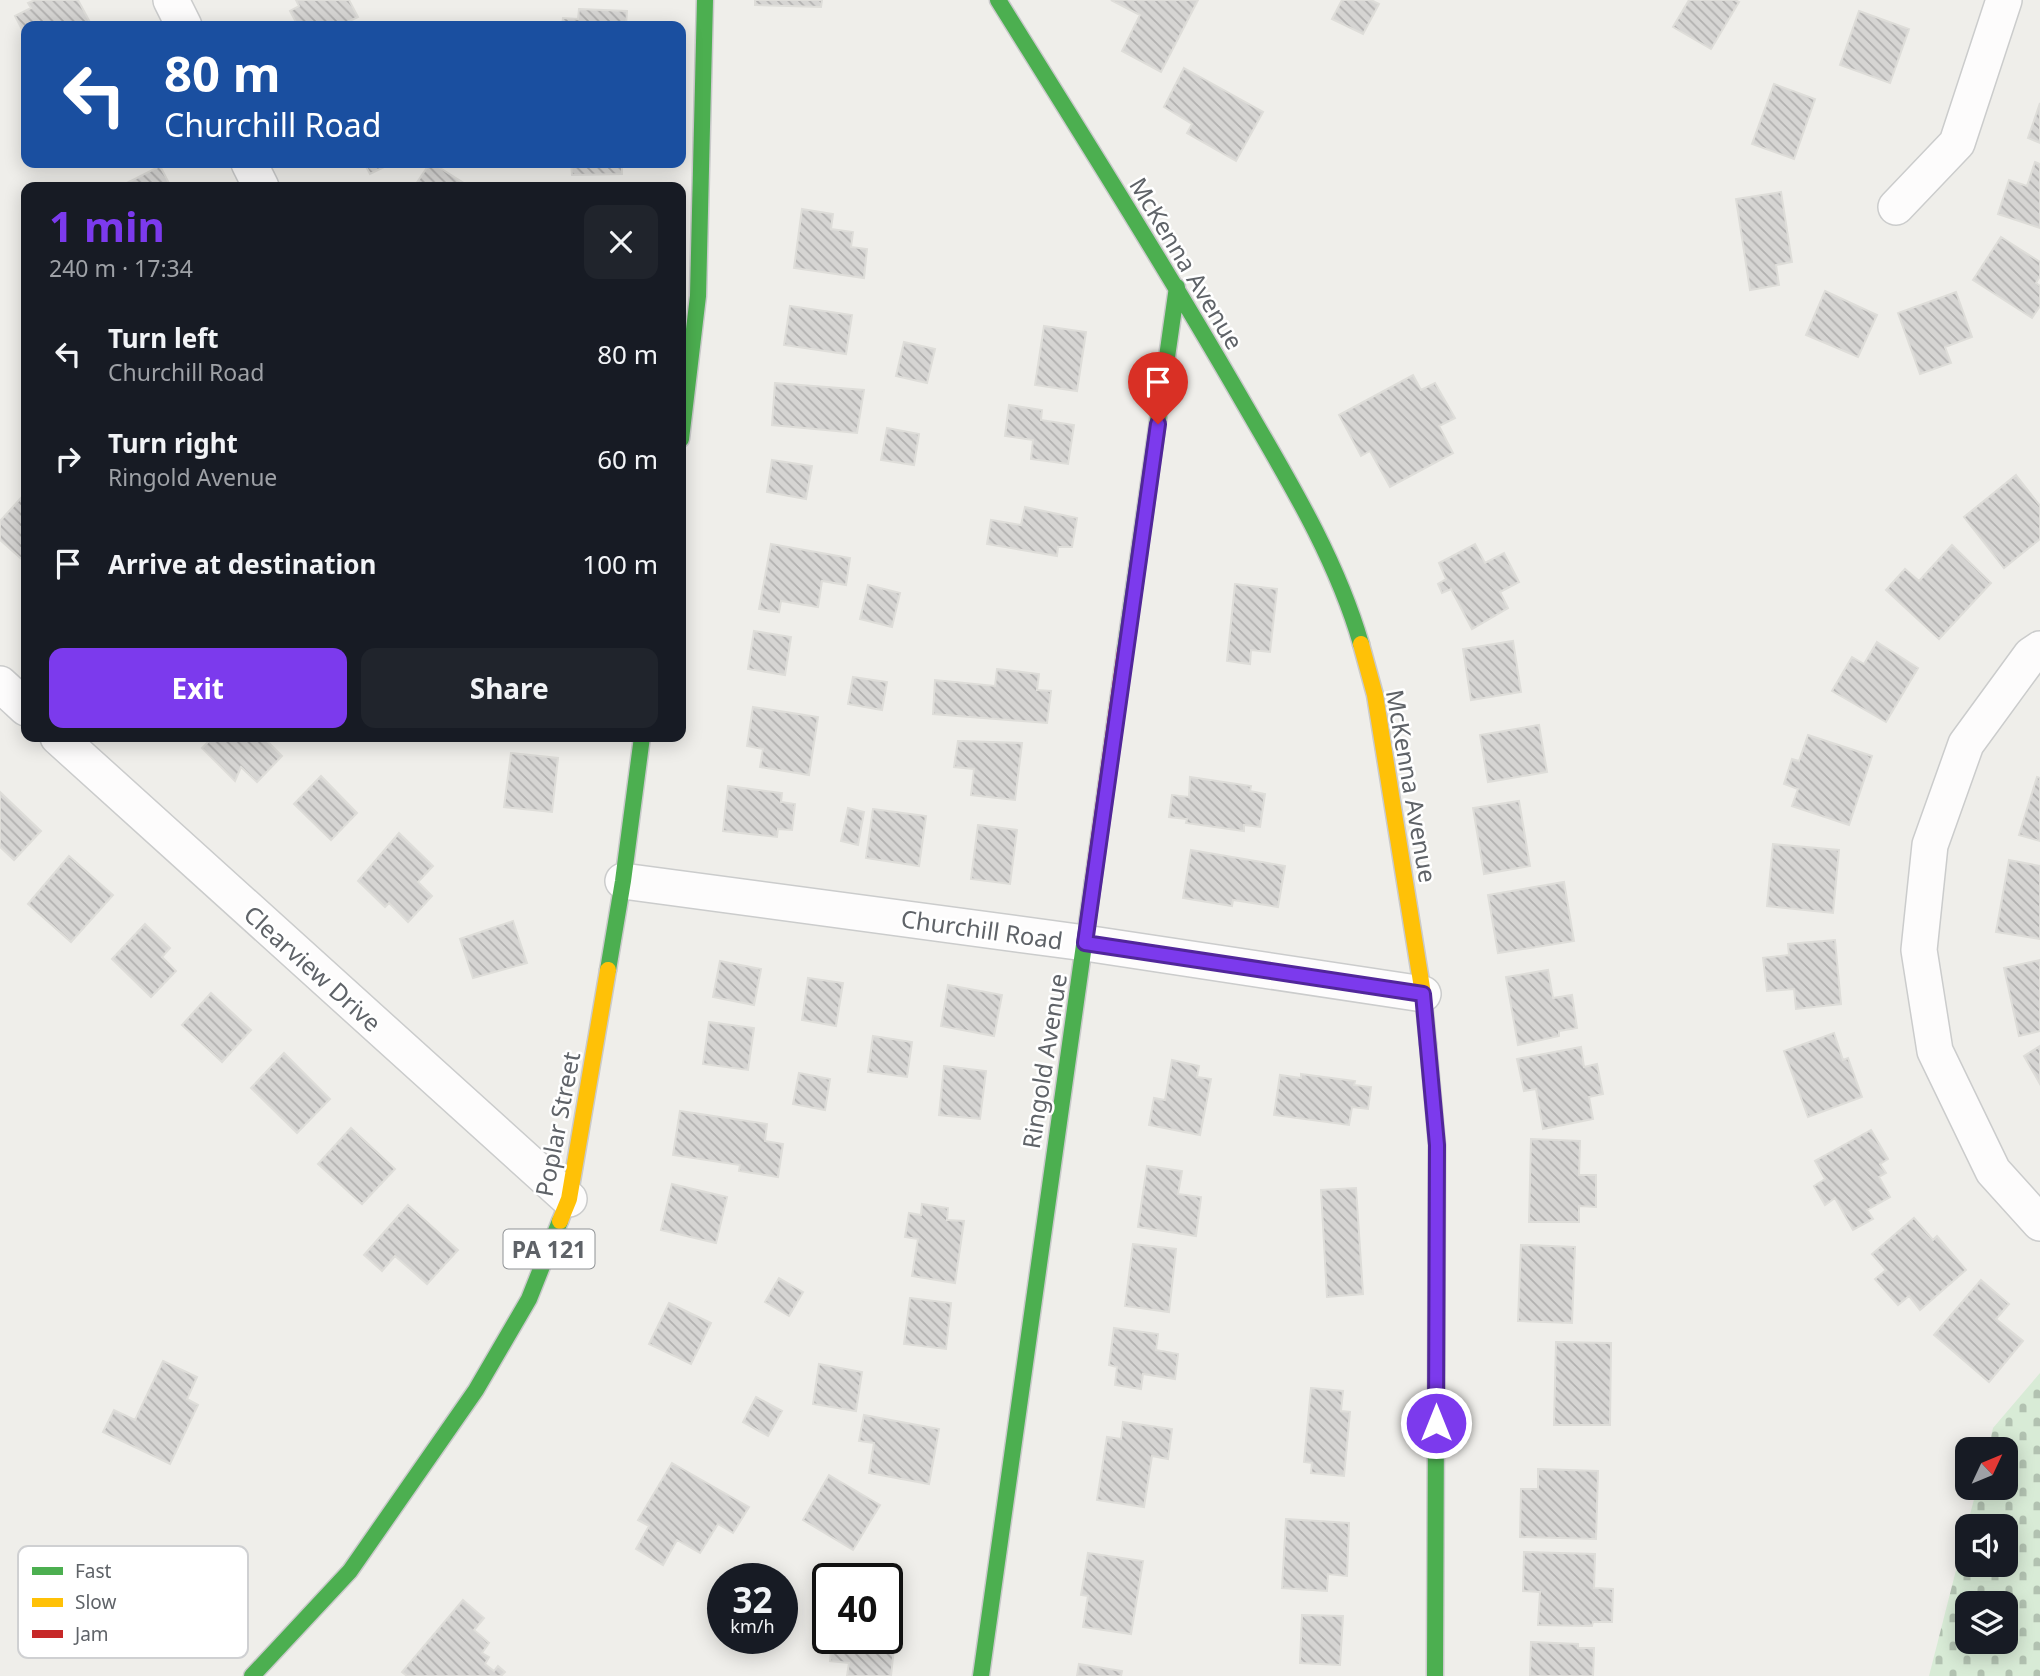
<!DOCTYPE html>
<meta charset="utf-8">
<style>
:root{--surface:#171b24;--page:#20242c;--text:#f1f3f6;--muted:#9ea1a6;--accent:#7c3aed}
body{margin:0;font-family:"Noto Sans",sans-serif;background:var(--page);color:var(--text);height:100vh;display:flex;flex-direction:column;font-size:26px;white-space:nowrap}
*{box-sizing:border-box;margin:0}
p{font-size:23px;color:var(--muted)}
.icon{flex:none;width:38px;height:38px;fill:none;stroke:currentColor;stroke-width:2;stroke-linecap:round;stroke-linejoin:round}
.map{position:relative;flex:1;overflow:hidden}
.drawer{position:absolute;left:21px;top:182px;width:665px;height:560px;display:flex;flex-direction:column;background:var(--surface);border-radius:14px;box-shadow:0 4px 18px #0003}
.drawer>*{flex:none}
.top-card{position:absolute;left:21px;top:21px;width:665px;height:147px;border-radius:14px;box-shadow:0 4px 18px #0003;background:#1a4fa0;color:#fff;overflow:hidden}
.needle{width:46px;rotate:46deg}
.controls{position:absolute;left:1955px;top:1437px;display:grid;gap:14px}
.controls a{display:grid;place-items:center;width:63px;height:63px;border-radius:14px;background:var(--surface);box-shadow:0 4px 18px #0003;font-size:35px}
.speed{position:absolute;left:707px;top:1563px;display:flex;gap:14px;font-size:35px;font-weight:700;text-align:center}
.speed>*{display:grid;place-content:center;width:91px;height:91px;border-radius:50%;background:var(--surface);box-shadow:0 4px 18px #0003;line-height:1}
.speed small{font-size:18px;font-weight:400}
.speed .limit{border:4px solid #111;border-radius:10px;background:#fff;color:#111}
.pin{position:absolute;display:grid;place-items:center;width:60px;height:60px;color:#fff;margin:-72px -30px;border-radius:50% 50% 50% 0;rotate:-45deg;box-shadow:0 0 7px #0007}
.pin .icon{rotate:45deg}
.me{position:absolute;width:77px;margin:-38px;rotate:0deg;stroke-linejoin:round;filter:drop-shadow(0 0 5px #0008)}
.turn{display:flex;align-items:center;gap:24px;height:147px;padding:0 28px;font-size:32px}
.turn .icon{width:91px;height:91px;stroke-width:2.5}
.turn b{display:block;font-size:49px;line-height:60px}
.round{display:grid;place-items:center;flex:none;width:74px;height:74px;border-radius:14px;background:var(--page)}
.overview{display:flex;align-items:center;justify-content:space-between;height:119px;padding:0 28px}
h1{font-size:42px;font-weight:700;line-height:52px;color:var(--accent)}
.action{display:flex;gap:14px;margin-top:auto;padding:14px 28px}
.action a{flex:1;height:80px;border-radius:14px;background:var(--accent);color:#fff;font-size:28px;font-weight:700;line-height:80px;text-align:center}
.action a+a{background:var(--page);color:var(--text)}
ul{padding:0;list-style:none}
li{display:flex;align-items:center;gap:21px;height:105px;padding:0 28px}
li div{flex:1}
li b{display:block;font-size:26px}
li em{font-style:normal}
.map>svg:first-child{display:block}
</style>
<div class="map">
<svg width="2040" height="1676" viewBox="0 0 2040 1676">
<defs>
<pattern id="cemetery-stones" width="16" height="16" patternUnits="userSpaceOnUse" patternTransform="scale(1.75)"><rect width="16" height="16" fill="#d8ebd6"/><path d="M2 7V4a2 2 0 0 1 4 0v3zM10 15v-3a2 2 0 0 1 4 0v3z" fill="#b2c2b1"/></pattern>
<pattern id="building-back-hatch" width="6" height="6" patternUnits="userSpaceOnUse" patternTransform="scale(1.75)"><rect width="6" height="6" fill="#d6d5d3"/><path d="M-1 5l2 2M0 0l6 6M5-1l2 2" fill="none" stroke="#b1b0af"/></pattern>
</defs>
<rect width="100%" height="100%" fill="#efeeea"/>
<!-- cemetery -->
<path fill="url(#cemetery-stones)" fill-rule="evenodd" d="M2040,1373V1676H1929L1967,1527V1564H2006V1526H1967L1977,1488H2006V1449H1988L1993,1428ZM1967,1603H2006V1642H1967Z"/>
<!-- building -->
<path fill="url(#building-back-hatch)" stroke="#deddd9" stroke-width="2" d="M35,0H78L92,26H26V37L15,16L31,8L28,3Z
M296,0H349L358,17L339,26H298L290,11L299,6Z
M755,0H822L821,7L755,5Z
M1111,0H1198L1161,72L1122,51L1140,15Z
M1342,0H1371L1379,4L1363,34L1332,19Z
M1689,0H1735L1739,2L1711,49L1673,27Z
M579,9L627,11L626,26H562L563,18L578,19Z
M1859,11L1909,29L1890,83L1840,65Z
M1184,68L1263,112L1236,161L1187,133L1192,124L1164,107Z
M1774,84L1815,99L1794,159L1752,144Z
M2040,103V143L2028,138Z
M2035,162L2040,164V228L1998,214L2009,180L2027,186Z
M364,163H392L370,174Z
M430,163H432L470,187H414Z
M571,163H622V174L572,175Z
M160,166L171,187H124L123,185Z
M1781,192L1792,262L1776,265L1779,285L1750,290L1736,199Z
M802,209L833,214L831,229L853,232L851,247L867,249L864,278L794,268Z
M2001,237L2040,262V276L2036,283L2040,286V306L2032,318L1973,280Z
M1825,291L1877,315L1858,357L1806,335Z
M1956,292L1972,337L1945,347L1951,363L1920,374L1898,313Z
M790,306L852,315L846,354L784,345Z
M1044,326L1086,332L1077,391L1035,385Z
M904,342L935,349L927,383L896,376Z
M1413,375L1421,390L1435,383L1455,418L1439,426L1453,453L1390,487L1370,451L1361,456L1339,415Z
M775,383L864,390L857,433L772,425Z
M1009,405L1042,410L1041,420L1074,425L1068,464L1031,459L1033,440L1005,436Z
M887,428L919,434L914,465L881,460Z
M772,460L812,466L806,499L767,492Z
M2016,475L2040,506V539L2004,568L1964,517Z
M21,498L26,503V563L0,540V521Z
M1025,507L1077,518L1072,547H1058L1057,556L987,544L991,520L1021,525Z
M771,544L850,558L846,585L822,581L818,607L781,601L779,612L759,609Z
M1475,544L1485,563L1504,553L1519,582L1500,592L1508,608L1472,629L1451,589L1442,593L1438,584L1446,579L1439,563Z
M1952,545L1991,583L1939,639L1886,590L1905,569L1919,581Z
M1235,584L1277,589L1270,652L1251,650L1250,664L1227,661Z
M868,585L900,593L892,627L860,619Z
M754,631L791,637L785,675L748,669Z
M1513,641L1521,692L1471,700L1463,649Z
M1877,642L1918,668L1886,722L1832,691L1852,657L1864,664Z
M997,669L1039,674L1037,690L1051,691L1047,723L933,714L935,680L995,686Z
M853,677L887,682L882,710L848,704Z
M753,707L818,717L809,775L760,767L763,749L747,746Z
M1539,725L1547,772L1488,782L1480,735Z
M1808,735L1872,756L1849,825L1792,806L1798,789L1784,784L1792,759L1799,761Z
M213,737H274L268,742L282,756L257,782L241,767L235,781L202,748Z
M958,741L1022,743L1015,800L971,795L974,769L954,767Z
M511,753L558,758L552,812L504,807Z
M321,776L357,813L331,840L294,804Z
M1190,777L1251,786L1250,791L1265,794L1260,827L1244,825V831L1186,823L1187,819L1169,817L1172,795L1189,797Z
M2037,777L2040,778V841L2019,835Z
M728,786L782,793L781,802L795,804L792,830L778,829L777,837L723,831Z
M0,792L41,831L14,860L0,847Z
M1519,801L1530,866L1484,874L1473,808Z
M848,808L864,812L858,845L841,841Z
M873,809L926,816L919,866L866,858Z
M978,825L1017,830L1010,884L971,879Z
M399,833L433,866L418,882L432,896L408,922L389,903L385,907L358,881Z
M1773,844L1839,850L1833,913L1767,906Z
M1191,850L1285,866L1278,907L1233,900L1232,906L1183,898Z
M69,856L113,895L71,942L28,904Z
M2009,860L2040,866V939L1996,932Z
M1564,882L1574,941L1498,953L1488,895Z
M513,921L527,963L473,978L460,939Z
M145,924L170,948L162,957L176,971L151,997L112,959Z
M1835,940L1841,1004L1796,1009L1794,989L1767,991L1763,958L1789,955L1788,944Z
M2040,960V1031L2019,1036L2004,968Z
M720,961L761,969L754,1005L713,997Z
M1548,970L1553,998L1572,995L1577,1028L1559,1031V1036L1518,1045L1506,977Z
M808,978L843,983L836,1026L802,1020Z
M948,985L1002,995L994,1036L941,1026Z
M211,993L251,1030L222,1062L182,1025Z
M709,1022L754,1028L748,1070L703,1064Z
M1834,1033L1843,1060L1848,1058L1862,1097L1808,1117L1784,1051Z
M873,1036L912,1042L907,1077L868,1072Z
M2040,1046V1084L2024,1056Z
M1581,1047L1584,1067L1597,1064L1603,1094L1589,1097L1593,1119L1543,1129L1536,1089L1524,1091L1517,1059Z
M284,1053L330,1099L297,1133L251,1088Z
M1172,1060L1199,1066L1197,1077L1211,1079L1200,1135L1149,1125L1154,1098L1165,1100Z
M944,1066L986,1071L980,1119L939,1115Z
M799,1073L830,1079L825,1110L793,1104Z
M1301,1074L1355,1081L1354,1085L1371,1087L1368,1109L1352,1107L1349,1125L1274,1115L1280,1075L1301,1078Z
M680,1111L767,1124L765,1141L783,1144L778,1177L739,1171L740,1165L673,1155Z
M351,1128L395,1169L362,1204L318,1164Z
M1871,1130L1888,1159L1880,1164L1886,1173L1879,1177L1890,1197L1867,1210L1873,1219L1853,1230L1835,1198L1825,1205L1814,1186L1825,1179L1815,1161Z
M1531,1139L1580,1141L1579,1175H1596V1207L1579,1206V1222H1529Z
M1147,1166L1182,1171L1178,1194L1201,1197L1196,1236L1138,1227Z
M672,1184L727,1197L716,1243L661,1230Z
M1356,1188L1363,1294L1327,1297L1321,1190Z
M922,1204L948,1208L947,1220L964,1221L955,1283L912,1276L918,1239L905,1237L909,1213L921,1215Z
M408,1205L458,1250L427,1284L395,1256L382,1271L364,1255Z
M1914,1218L1933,1240L1937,1236L1966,1270L1920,1310L1909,1296L1898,1305L1875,1279L1886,1270L1872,1254Z
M1133,1244L1176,1249L1169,1312L1125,1306Z
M1521,1245L1575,1247L1572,1323L1518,1321Z
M779,1278L803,1292L789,1316L765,1302Z
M1981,1280L2009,1304L1996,1319L2023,1341L1989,1382L1934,1335Z
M910,1298L951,1303L946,1349L904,1344Z
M669,1303L711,1323L691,1364L649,1344Z
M1114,1328L1158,1334L1156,1350L1178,1354L1175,1379L1143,1374L1141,1389L1115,1385L1117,1367L1109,1365Z
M1556,1342L1611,1343L1610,1425H1554Z
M163,1361L197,1377L187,1399L198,1405L170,1464L103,1432L114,1410L135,1420Z
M819,1364L862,1372L856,1411L813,1404Z
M1311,1388L1343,1391L1341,1411L1350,1412L1344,1476L1311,1473L1312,1463L1304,1462Z
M756,1397L782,1411L768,1436L743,1422Z
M864,1415L939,1429L929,1484L869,1473L874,1443L859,1441Z
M1123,1422L1172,1429L1168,1459L1152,1456L1144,1507L1097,1500L1107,1437L1121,1439Z
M672,1463L749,1507L733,1533L718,1524L700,1553L677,1540L663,1565L636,1549L649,1526L638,1520Z
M1538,1469L1598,1471L1596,1539L1520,1537L1521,1489H1538Z
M829,1475L880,1505L853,1550L803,1520Z
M1286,1519L1349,1523L1347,1576L1328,1574L1327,1591L1282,1588Z
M1524,1552L1595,1554L1594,1588L1613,1589L1612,1622H1593L1592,1626L1538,1625L1540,1592L1523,1591Z
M1088,1553L1143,1561L1131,1634L1083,1627L1088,1596L1081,1595Z
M463,1600L484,1618L474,1630L489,1643L482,1653L489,1657L485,1664L494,1671L498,1666L505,1672L501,1676H407L402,1672Z
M1302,1615L1343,1616L1340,1665L1300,1663Z
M887,1627L896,1629L891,1676H847L849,1663L830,1661L832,1638H887Z
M1531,1642L1578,1644V1648H1594L1593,1676H1530Z
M1079,1664L1122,1671L1121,1676H1077Z"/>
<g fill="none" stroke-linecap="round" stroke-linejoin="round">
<!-- street casing -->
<g stroke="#cbcccc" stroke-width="38">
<path id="street" d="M171,0L184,26
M249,163L261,187
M1896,207L1957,143L2004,0
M2040,649L2031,655L1966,744L1930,845L1919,950L1935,1051L1993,1171L2040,1223
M0,684L26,708
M58,737L569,1199
M623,881L1085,943L1423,994"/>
</g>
<!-- fast casing -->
<g stroke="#cacacb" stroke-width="19">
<path id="fast" d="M998,0C1079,130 1161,260 1238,393C1284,473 1335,554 1361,644
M681,439L698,296L705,0
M1125,651L1177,287
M608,970L623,881L642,737
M1428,1044L1437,1145L1435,1676
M252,1676L350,1571L476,1390L529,1299L560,1221
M981,1676L1093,881"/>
</g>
<!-- slow casing -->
<g stroke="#cacacb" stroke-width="19">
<path id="slow" d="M1361,644L1375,695L1423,994L1428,1044
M560,1221L569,1199L608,970"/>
</g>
<!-- jam casing -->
<g stroke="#cacacb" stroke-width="19">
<path id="jam" d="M1093,881L1125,651"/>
</g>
<!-- street -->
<use href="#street" stroke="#fdfcfc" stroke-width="35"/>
<!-- fast -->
<use href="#fast" stroke="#4caf50" stroke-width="16"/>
<!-- slow -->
<use href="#slow" stroke="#ffc107" stroke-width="16"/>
<!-- jam -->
<use href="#jam" stroke="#c62828" stroke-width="16"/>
</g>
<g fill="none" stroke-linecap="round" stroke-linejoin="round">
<!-- route casing -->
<g stroke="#51269a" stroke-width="18">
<path id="route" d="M1158,424L1085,943L1423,994L1437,1145L1436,1423"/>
</g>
<!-- route -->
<use href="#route" stroke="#7c3aed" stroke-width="12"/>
</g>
<g text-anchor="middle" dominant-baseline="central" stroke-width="5" stroke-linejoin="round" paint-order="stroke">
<!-- shield labels -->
<rect fill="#fff" stroke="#8f9295" stroke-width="2" x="503.5" y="1229.5" width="91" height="39" rx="5"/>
<g font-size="23" font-weight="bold" fill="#5f6368">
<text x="549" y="1249">PA 121</text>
</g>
<!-- street labels -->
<g font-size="24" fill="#5f6368" stroke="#fff">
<text transform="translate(1187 263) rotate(59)">McKenna Avenue</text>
<text transform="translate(1412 786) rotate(80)">McKenna Avenue</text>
<text transform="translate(982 929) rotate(8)">Churchill Road</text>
<text transform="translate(313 968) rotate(42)">Clearview Drive</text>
<text transform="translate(1044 1061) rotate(-81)">Ringold Avenue</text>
<text transform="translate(557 1124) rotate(-79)">Poplar Street</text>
</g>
</g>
<!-- legend -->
<rect x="18" y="1546" width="230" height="112" rx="10" fill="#fff" stroke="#cfd0d2" stroke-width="2"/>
<rect x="32" y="1567" width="31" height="8" fill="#4caf50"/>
<rect x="32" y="1598" width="31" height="9" fill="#ffc107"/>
<rect x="32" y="1630" width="31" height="8" fill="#c62828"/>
<g font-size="19" fill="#5f6368">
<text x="75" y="1578">Fast</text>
<text x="75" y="1609">Slow</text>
<text x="75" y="1641">Jam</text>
</g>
</svg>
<div class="controls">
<a><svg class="needle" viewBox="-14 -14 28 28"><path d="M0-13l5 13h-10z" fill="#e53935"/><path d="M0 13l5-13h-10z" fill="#9ea1a6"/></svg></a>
<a><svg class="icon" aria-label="sound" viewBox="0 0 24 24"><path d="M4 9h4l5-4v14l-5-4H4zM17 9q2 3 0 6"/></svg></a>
<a><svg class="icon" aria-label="layers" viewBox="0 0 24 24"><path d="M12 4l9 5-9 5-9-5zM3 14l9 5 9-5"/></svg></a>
</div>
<div class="speed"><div>32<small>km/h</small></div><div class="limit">40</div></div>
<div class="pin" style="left:1158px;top:424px;background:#d93025"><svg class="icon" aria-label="arrive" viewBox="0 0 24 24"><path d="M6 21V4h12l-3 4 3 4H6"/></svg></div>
<svg class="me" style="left:1436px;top:1423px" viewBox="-20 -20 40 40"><circle r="17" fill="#7c3aed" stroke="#fff" stroke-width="3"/><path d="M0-11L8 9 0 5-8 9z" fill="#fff"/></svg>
<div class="top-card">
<div class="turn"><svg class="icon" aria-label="left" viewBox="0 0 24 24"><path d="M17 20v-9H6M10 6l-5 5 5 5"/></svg><div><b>80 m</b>Churchill Road</div></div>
</div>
<section class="drawer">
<div class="overview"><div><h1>1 min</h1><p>240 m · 17:34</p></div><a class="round"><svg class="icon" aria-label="close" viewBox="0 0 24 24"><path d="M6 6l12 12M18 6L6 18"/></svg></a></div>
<ul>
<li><svg class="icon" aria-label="left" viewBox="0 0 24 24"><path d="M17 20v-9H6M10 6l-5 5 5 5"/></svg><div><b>Turn left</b><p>Churchill Road</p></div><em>80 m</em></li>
<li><svg class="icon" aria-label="right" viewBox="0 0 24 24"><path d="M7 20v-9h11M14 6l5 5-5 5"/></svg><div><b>Turn right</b><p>Ringold Avenue</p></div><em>60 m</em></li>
<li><svg class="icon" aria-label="arrive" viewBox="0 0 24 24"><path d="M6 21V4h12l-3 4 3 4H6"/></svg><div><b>Arrive at destination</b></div><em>100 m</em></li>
</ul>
<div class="action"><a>Exit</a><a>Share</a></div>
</section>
</div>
